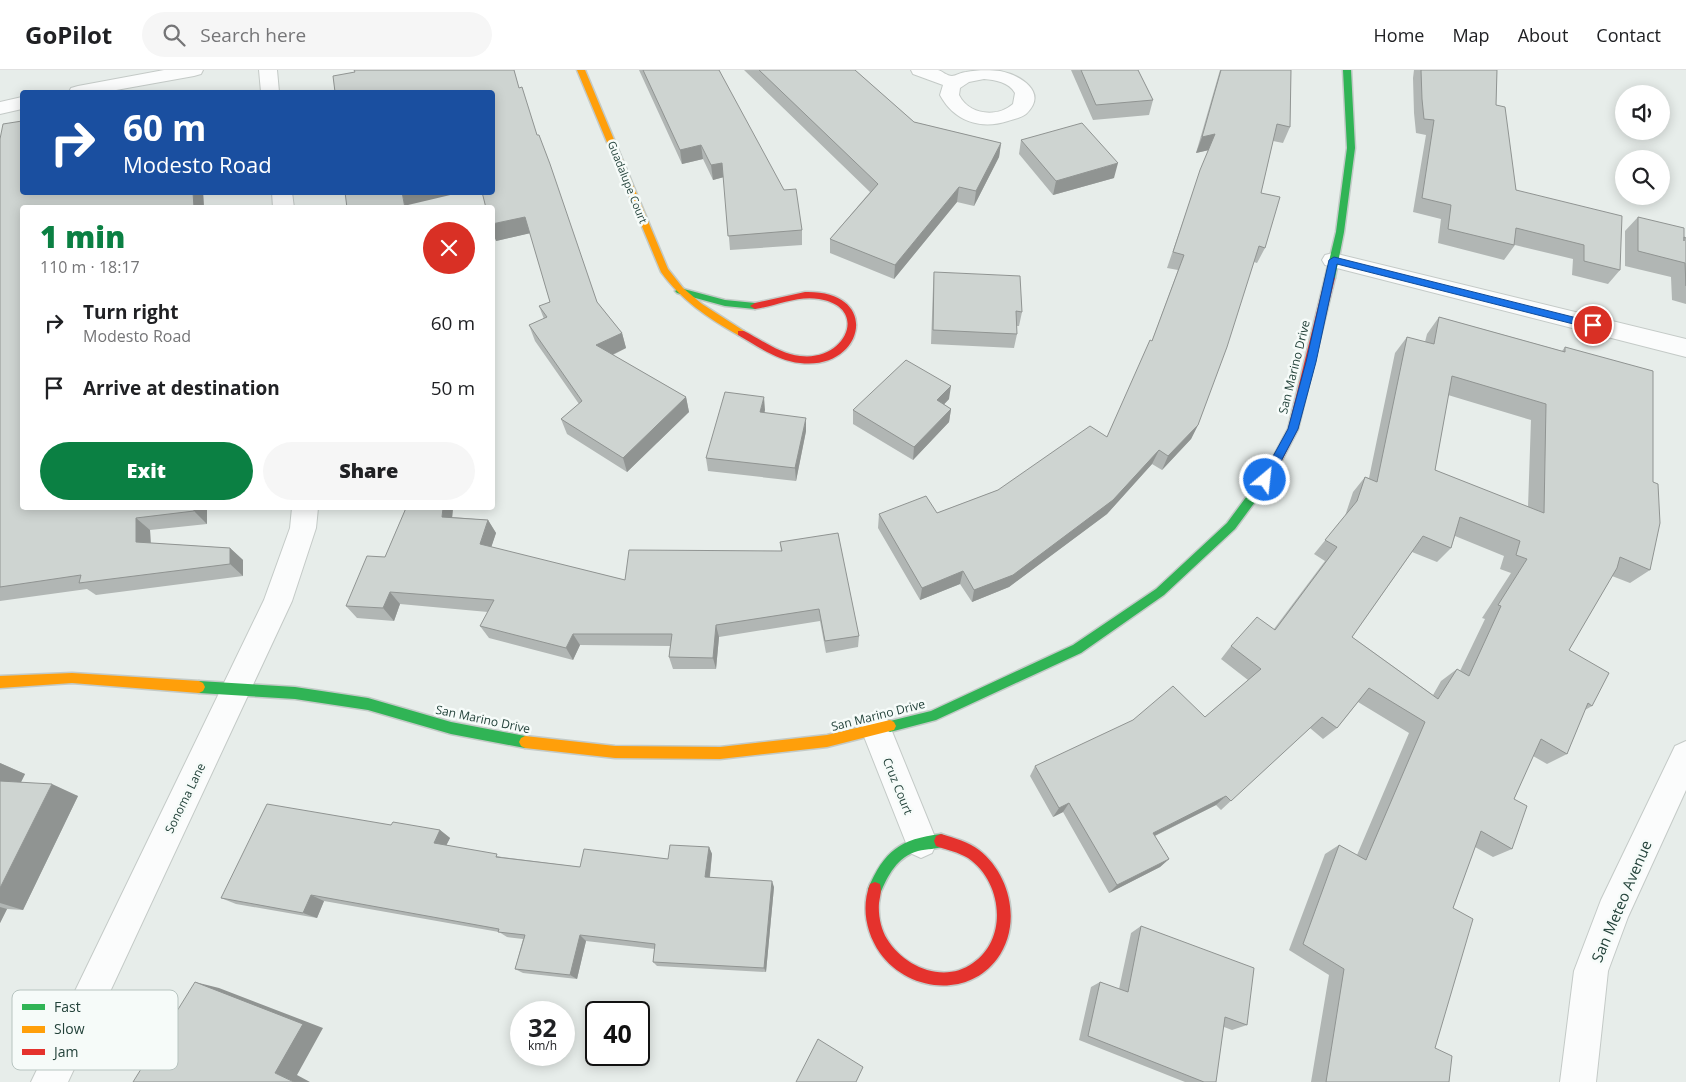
<!DOCTYPE html>
<meta charset="utf-8">
<style>
:root{--surface:#fff;--page:#f6f6f6;--text:#202124;--muted:#757577;--line:#e0e0e0;--accent:#0b8043}
body{margin:0;font-family:"Open Sans",sans-serif;background:var(--page);color:var(--text);height:100vh;display:flex;flex-direction:column;font-size:19px;white-space:nowrap}
*{box-sizing:border-box;margin:0}
p{font-size:16px;color:var(--muted)}
.icon{flex:none;width:28px;height:28px;fill:none;stroke:currentColor;stroke-width:2;stroke-linecap:round;stroke-linejoin:round}
.map{position:relative;flex:1;overflow:hidden}
.drawer{position:absolute;left:20px;top:135px;width:475px;height:305px;display:flex;flex-direction:column;background:var(--surface);border-radius:5px;box-shadow:0 2px 12px #0003}
.drawer>*{flex:none}
.top-card{position:absolute;left:20px;top:20px;width:475px;height:105px;border-radius:5px;box-shadow:0 2px 12px #0003;background:#1a4fa0;color:#fff;overflow:hidden}
.fabs{position:absolute;left:1615px;top:15px;display:grid;gap:10px}
.fabs a{display:grid;place-items:center;width:55px;height:55px;border-radius:50%;background:var(--surface);box-shadow:0 2px 12px #0003;font-size:25px}
.speed{position:absolute;left:510px;top:931px;display:flex;gap:10px;font-size:25px;font-weight:700;text-align:center}
.speed>*{display:grid;place-content:center;width:65px;height:65px;border-radius:50%;background:var(--surface);box-shadow:0 2px 12px #0003;line-height:1}
.speed small{font-size:12px;font-weight:400}
.speed .limit{border:2px solid #111;border-radius:8px;background:#fff;color:#111}
.pin{position:absolute;display:grid;place-items:center;width:42px;height:42px;color:#fff;margin:-21px;border:2px solid #fff;border-radius:50%;box-shadow:0 1px 5px #0007}
.me{position:absolute;width:55px;margin:-28px;rotate:28deg;stroke-linejoin:round;filter:drop-shadow(0 0 4px #0008)}
.turn{display:flex;align-items:center;gap:18px;height:105px;padding:0 20px;font-size:22px}
.turn .icon{width:65px;height:65px;stroke-width:2.5}
.turn b{display:block;font-size:35px;line-height:42px}
.round{display:grid;place-items:center;flex:none;width:52px;height:52px;border-radius:26px;background:var(--page)}
.head{display:flex;align-items:center;justify-content:space-between;height:85px;padding:0 20px}
h1{font-size:30px;font-weight:800;line-height:38px;color:var(--accent)}
.action{display:flex;gap:10px;margin-top:auto;padding:10px 20px}
.action a{flex:1;height:58px;border-radius:30px;background:var(--accent);color:#fff;font-size:20px;font-weight:800;line-height:58px;text-align:center}
.action a+a{background:var(--page);color:var(--text)}
ul{padding:0;list-style:none}
li{display:flex;align-items:center;gap:15px;height:65px;padding:0 20px}
li div{flex:1}
li b{display:block;font-size:19px}
li em{font-style:normal}
header{display:flex;align-items:center;gap:30px;box-sizing:border-box;height:70px;padding:0 25px;background:var(--surface);border-bottom:1px solid var(--line)}
header strong{font-size:24px}
nav{display:flex;gap:28px;margin-inline-start:auto;font-size:18px}
.search{width:350px;height:45px;background:var(--page);display:flex;align-items:center;gap:12px;box-sizing:border-box;padding:0 18px;border-radius:28px;color:var(--muted);font-size:19px}
.map>svg:first-child{display:block}
</style>
<header>
<strong>GoPilot</strong>
<div class="search"><svg class="icon" aria-label="search" viewBox="0 0 24 24"><circle cx="10" cy="10" r="6"/><path d="M15 15l6 6"/></svg>Search here</div>
<nav><a>Home</a><a>Map</a><a>About</a><a>Contact</a></nav>
</header>
<div class="map">
<svg width="1686" height="1012" viewBox="0 0 1686 1012">
<rect width="100%" height="100%" fill="#e7edea"/>
<g fill="none" stroke-linecap="round" stroke-linejoin="round">
<!-- street casing -->
<g stroke="#c4cac7" stroke-width="2">
<path id="street" d="M164,0H203L201,4L194,6L105,22H69L71,18L78,16Z
M259,0H277L279,22H261Z
M911,0C919,0 929,0 938,0C942,1 947,6 952,6C955,6 962,2 966,2C976,0 990,0 1000,1C1020,5 1049,22 1026,44C1021,48 1014,49 1008,51C980,60 954,51 940,25L943,15L913,4ZM984,9C995,10 1009,12 1015,23L1013,34C997,48 969,45 959,25L960,18L969,12Z
M22,27V39L0,44V32Z
M272,122H292L294,138H273Z
M1333,183L1686,269V287L1325,195L1322,190L1325,185Z
M292,438H318L316,458L292,531L68,1012H31L264,530L290,458Z
M876,645L887,649L937,772L932,783L921,788L910,783L861,659L865,649Z
M1686,671V720L1628,847L1608,901L1596,1012H1560L1574,901L1601,830L1675,676Z"/>
</g>
<!-- fast casing -->
<g stroke="#c3cac7" stroke-width="3">
<path id="fast" d="M1343,0H1351L1355,78L1344,162L1335,208L1330,211L1325,208L1336,162L1347,78Z
M680,218L725,230L755,233L760,236L755,239L725,236L677,223L675,221Z
M1275,389L1280,393L1269,413L1235,459L1164,525L1081,583L936,650L890,662L886,660L884,656L886,652L931,641L1073,575L1156,519L1227,453L1261,407L1271,390Z
M199,611L295,617L368,628L451,652L525,666L529,668L531,672L529,676L525,678L451,664L368,640L295,629L199,623L195,621L193,617L195,613Z
M941,764L946,766L948,771L946,776C937,779 927,779 918,781C897,787 888,805 880,824L875,826L870,824L868,819C884,781 900,769 941,764Z"/>
</g>
<!-- slow casing -->
<g stroke="#c3cac7" stroke-width="3">
<path id="slow" d="M577,0H585L668,199L683,218L702,234L744,261V265H738C708,248 681,230 661,202Z
M72,603L199,611L203,613L205,617L203,621L199,623L72,613L0,618V606Z
M890,650L894,652L896,656L894,660L827,677L720,689L615,688L525,678L521,676L519,672L521,668L525,666L615,676L720,677L827,665Z"/>
</g>
<!-- jam casing -->
<g stroke="#c3cac7" stroke-width="3">
<path id="jam" d="M1330,205L1335,208L1298,359L1279,396L1275,397L1270,393L1288,359L1325,208Z
M805,222C883,220 864,301 800,293C778,291 757,276 738,265V261H744C762,270 780,284 800,286C846,292 870,237 819,229C798,225 776,236 755,239L750,236L755,233Z
M941,764C954,768 969,772 979,780C1011,805 1022,855 997,889C967,929 907,921 880,883C866,863 861,837 870,814L875,812L880,814C882,821 880,826 879,833C878,845 881,859 887,869C904,897 944,914 973,893C1009,868 1002,811 968,788C958,782 947,780 936,776L934,771L936,766Z"/>
</g>
<!-- street -->
<use href="#street" fill="#fbfcfc" fill-rule="evenodd"/>
<!-- fast -->
<use href="#fast" fill="#30b455" fill-rule="evenodd"/>
<!-- slow -->
<use href="#slow" fill="#ff9f0a" fill-rule="evenodd"/>
<!-- jam -->
<use href="#jam" fill="#e5322d" fill-rule="evenodd"/>
</g>
<!-- wall -->
<path fill="#b1b6b4" fill-rule="evenodd" d="M514,0L519,18L597,232L622,263L626,278L613,285L686,327L689,342L627,402L567,364L561,349L579,334L535,271L529,255L544,249L539,236L550,232L530,163L496,171Z
M639,0H719L802,160V175L730,180L724,107L713,110L703,89L682,94Z
M744,0H855L914,52L1001,73L999,87L974,136L957,132L894,209L830,183V169L870,122Z
M1071,0H1138L1153,30L1149,45L1093,50Z
M1220,0H1291L1290,57L1283,73L1273,71L1261,123L1265,178L1257,193L1254,192L1198,355L1191,369L1162,400L1152,394L1107,444L1009,517L972,532L960,514L920,530L878,458L879,444L937,443L998,420L1107,367L1152,271L1178,200L1167,198L1195,116L1209,80L1196,83Z
M1414,0H1497L1496,35L1516,120L1620,200L1608,214L1572,205L1573,189L1515,175L1504,190L1438,173L1441,149L1413,142L1426,65L1416,63L1414,43L1413,8Z
M0,69L203,122L204,138H22V438H207V454L150,460L151,473L230,478L243,490V506L96,525L87,519L0,531Z
M1021,70L1114,108L1053,125L1019,84Z
M1638,147L1686,168V234L1672,230L1671,207L1625,196V161Z
M934,202L1022,242L1019,256H1017V264L1014,278L931,274L933,217Z
M1439,247L1562,281L1565,277L1650,500L1630,513L1612,506L1569,580L1592,636L1585,640L1567,684L1547,694L1533,686L1514,729L1512,779L1493,787L1475,777L1453,838L1435,978L1449,1012H1311L1329,905L1289,880L1325,784L1339,775L1357,785L1409,663L1358,632L1337,658L1323,669L1310,658L1221,740L1216,735L1155,766L1169,789L1160,797L1109,823L1063,742L1053,747L1030,706L1035,696L1205,647L1248,610L1221,589L1231,576L1274,559L1325,491L1314,484L1345,446L1353,422L1365,407L1369,408L1395,283L1407,267L1425,272L1427,264ZM1448,325L1531,350L1528,437L1435,400ZM1455,466L1504,486L1500,499L1511,503L1482,548L1485,549L1460,601L1457,599L1441,611L1433,625L1352,567L1412,482L1437,492L1451,478Z
M949,329L944,334L951,339L949,352L913,390L853,354V340Z
M765,340L764,343L806,361L796,411L708,401L706,388Z
M406,438H453L452,447L488,450L496,463L491,477L625,510L781,481L780,472L859,566L858,577L826,583L820,551L719,567L716,599H673L669,587L670,576L580,575L573,590L489,568L480,556L488,542L400,534L394,551L357,548L346,536L385,487Z
M0,693L25,704L21,712L78,726L23,840L7,839L0,853Z
M391,755L440,760L450,768L446,775L502,787L580,797L668,789L709,777L712,784L710,807L774,817L766,902L657,896L653,892L655,879L586,871L577,909L523,903L515,899L523,869L507,867L499,862L324,831L317,848L236,834L221,828Z
M1141,856L1247,955L1232,960L1224,957L1204,1012H1185L1079,970L1091,917L1100,912L1119,919L1131,863Z"/>
<!-- shaded-wall -->
<path fill="#909492" d="M1215,64L1209,80L1196,83L1202,67Z
M1001,73L999,87L974,136L976,121Z
M701,75L703,89L682,94L680,80Z
M722,93L724,107L713,110L711,95Z
M1118,93L1114,108L1053,125L1056,111Z
M959,117L957,132L894,209L895,195Z
M193,122H203L204,138H194Z
M402,122H463L408,135L409,138H405Z
M525,147L531,163L496,171L492,161V154Z
M622,263L626,278L601,290L596,275Z
M951,316L949,329L935,344L937,330Z
M686,327L689,342L627,402L623,388Z
M764,327L765,340L761,356L760,342Z
M951,339L949,352L913,390L914,377Z
M806,348V361L796,411L795,398Z
M1198,355L1191,369L1162,400L1168,386Z
M1159,380L1152,394L1107,444L1009,517L972,532L974,520Z
M194,438H207V454L194,441Z
M443,438H453L451,460L442,447Z
M136,448L150,460L151,484L136,472Z
M488,450L496,463L488,487L480,474Z
M230,478L243,490V506L230,494Z
M963,501L960,514L920,530L922,518Z
M390,522L400,534L394,551L383,538Z
M716,555L719,567L716,599L713,588Z
M573,564L580,575L573,590L566,578Z
M0,693L25,704L16,722L0,716Z
M52,714L78,726L23,840L0,833V818Z
M1226,726L1216,735L1144,771L1153,763Z
M1069,733L1063,742L1053,747L1059,738Z
M440,760L450,768L444,780L434,773Z
M709,777L712,784L709,813L705,807Z
M1169,789L1160,797L1109,823L1117,815Z
M772,811L774,817L766,902L764,898Z
M311,825L324,831L317,848L303,843Z
M0,837L7,839L0,853Z
M580,865L586,871L577,909L570,905Z
M195,912L219,918L323,958L297,1005L310,1012H294L275,1003Z"/>
<!-- building -->
<path fill="#ced4d1" stroke="#909492" fill-rule="evenodd" d="M354,0H514L519,18L522,17L537,65H539L550,94L597,232L622,263L596,275L686,327L623,388L561,349L582,331L529,255L547,247L539,236L550,232L525,147L492,154V138H486L482,122H492V22H335L333,6L355,2Z
M643,0H719L784,120L796,119L802,160L728,166L722,93L711,95L701,75L680,80Z
M759,0H855L914,52L1001,73L976,121L959,117L895,195L830,169L878,114Z
M1081,0H1138L1153,30L1096,35Z
M1221,0H1291L1290,57L1277,54L1261,123L1280,127L1265,178L1259,176L1227,277L1198,355L1168,386L1159,380L1113,430L1013,505L974,520L963,501L922,518L879,444L926,426L937,443L998,420L1090,356L1107,367L1150,270L1152,271L1184,185L1173,182L1200,100L1215,64L1202,67Z
M1421,0H1497L1496,35L1505,37L1516,120L1622,146L1620,200L1584,191V175L1516,158L1514,175L1448,159L1451,135L1422,128L1434,50L1424,49L1422,29Z
M22,51V122H193L194,138H22V438H24L23,439L32,438H194V441L136,448V472L230,478V494L79,513L81,505L0,517V69L3,54Z
M1082,53L1118,93L1056,111L1021,70Z
M345,122H402L405,138H347Z
M1638,147L1684,158V171V167L1686,168V216L1685,193L1638,181Z
M934,202L1020,206L1022,242L1016,241L1017,264L933,260Z
M1439,247L1565,282V277L1653,301V412L1658,414L1660,453L1650,500L1620,487L1617,498L1569,580L1609,603L1592,636L1588,633L1567,684L1541,669L1514,729L1527,736L1512,779L1481,761L1453,838L1473,849L1435,978L1452,986L1449,1012H1326L1344,899L1303,874L1339,775L1366,790L1425,652L1369,618L1337,658L1322,647L1231,731L1226,726L1153,763L1169,789L1117,815L1069,733L1059,738L1035,696L1133,650L1173,616L1205,647L1261,599L1231,576L1257,547L1275,560L1337,477L1325,470L1357,431L1365,407L1377,412L1407,267L1434,274ZM1452,306L1546,334L1544,443L1435,400ZM1460,447L1520,471L1516,485L1527,489L1498,535L1501,536L1469,606L1457,599L1438,629L1352,567L1423,466L1451,478Z
M906,290L951,316L937,330L951,339L914,377L853,340Z
M725,322L764,327L760,342L806,348L795,398L706,388Z
M406,438H443L442,447L488,450L480,474L625,510L629,480L782,481L780,472L838,463L859,566L825,571L819,539L716,555L713,588L669,587L672,564H573L566,578L480,556L494,530L390,522L383,538L346,536L367,486L385,487Z
M0,711L52,714L0,818Z
M267,734L391,755L393,752L440,760L434,773L497,784L496,787L580,797L584,779L668,789L670,775L709,777L705,807L772,811L764,898L653,892L655,874L580,865L570,905L515,899L525,865L498,862L499,859L311,825L303,843L221,828Z
M1141,856L1254,898L1247,955L1225,947L1216,1012H1204L1088,966L1100,912L1128,922Z
M195,912L303,954L275,1003L294,1012H133Z
M818,969L863,997L856,1012H796Z"/>
<!-- route -->
<path fill="#1a73e8" stroke="#114b97" d="M1334,187L1593,252L1598,255L1593,259L1337,194L1316,292L1298,359L1269,414L1265,415L1260,410L1288,359L1306,292L1329,190Z"/>
<g text-anchor="middle" dominant-baseline="central" stroke-width="5" stroke-linejoin="round" paint-order="stroke">
<!-- far-street labels -->
<g font-size="11" fill="#23423a" stroke="#f6fbf9">
<text transform="translate(628 112) rotate(68)">Guadalupe Court</text>
</g>
<!-- street labels -->
<g font-size="12" fill="#23423a" stroke="#f6fbf9">
<text transform="translate(1294 297) rotate(-76)">San Marino Drive</text>
<text transform="translate(878 645) rotate(-14)">San Marino Drive</text>
<text transform="translate(483 649) rotate(12)">San Marino Drive</text>
<text transform="translate(898 716) rotate(68)">Cruz Court</text>
<text transform="translate(185 728) rotate(-64)">Sonoma Lane</text>
</g>
<!-- near-street labels -->
<g font-size="15" fill="#23423a" stroke="#f6fbf9">
<text transform="translate(1621 831) rotate(-67)">San Meteo Avenue</text>
</g>
</g>
<!-- legend -->
<rect x="12" y="920" width="166" height="80" rx="8" fill="#f6fbf9" stroke="#b7c4c0" stroke-width="1"/>
<rect x="22" y="934" width="23" height="6" fill="#30b455"/>
<rect x="22" y="956" width="23" height="7" fill="#ff9f0a"/>
<rect x="22" y="979" width="23" height="6" fill="#e5322d"/>
<g font-size="14" fill="#23423a">
<text x="54" y="942">Fast</text>
<text x="54" y="964">Slow</text>
<text x="54" y="987">Jam</text>
</g>
</svg>
<div class="fabs">
<a><svg class="icon" aria-label="sound" viewBox="0 0 24 24"><path d="M4 9h4l5-4v14l-5-4H4zM17 9q2 3 0 6"/></svg></a>
<a><svg class="icon" aria-label="search" viewBox="0 0 24 24"><circle cx="10" cy="10" r="6"/><path d="M15 15l6 6"/></svg></a>
</div>
<div class="speed"><div>32<small>km/h</small></div><div class="limit">40</div></div>
<div class="pin" style="left:1593px;top:255px;background:#d93025"><svg class="icon" aria-label="arrive" viewBox="0 0 24 24"><path d="M6 21V4h12l-3 4 3 4H6"/></svg></div>
<svg class="me" style="left:1265px;top:410px" viewBox="-20 -20 40 40"><circle r="17" fill="#1a73e8" stroke="#fff" stroke-width="3"/><path d="M0-11L8 9 0 5-8 9z" fill="#fff"/></svg>
<div class="top-card">
<div class="turn"><svg class="icon" aria-label="right" viewBox="0 0 24 24"><path d="M7 20v-9h11M14 6l5 5-5 5"/></svg><div><b>60 m</b>Modesto Road</div></div>
</div>
<section class="drawer">
<div class="head"><div><h1>1 min</h1><p>110 m · 18:17</p></div><a class="round" style="background:#d93025;color:#fff"><svg class="icon" aria-label="close" viewBox="0 0 24 24"><path d="M6 6l12 12M18 6L6 18"/></svg></a></div>
<ul>
<li><svg class="icon" aria-label="right" viewBox="0 0 24 24"><path d="M7 20v-9h11M14 6l5 5-5 5"/></svg><div><b>Turn right</b><p>Modesto Road</p></div><em>60 m</em></li>
<li><svg class="icon" aria-label="arrive" viewBox="0 0 24 24"><path d="M6 21V4h12l-3 4 3 4H6"/></svg><div><b>Arrive at destination</b></div><em>50 m</em></li>
</ul>
<div class="action"><a>Exit</a><a>Share</a></div>
</section>
</div>
